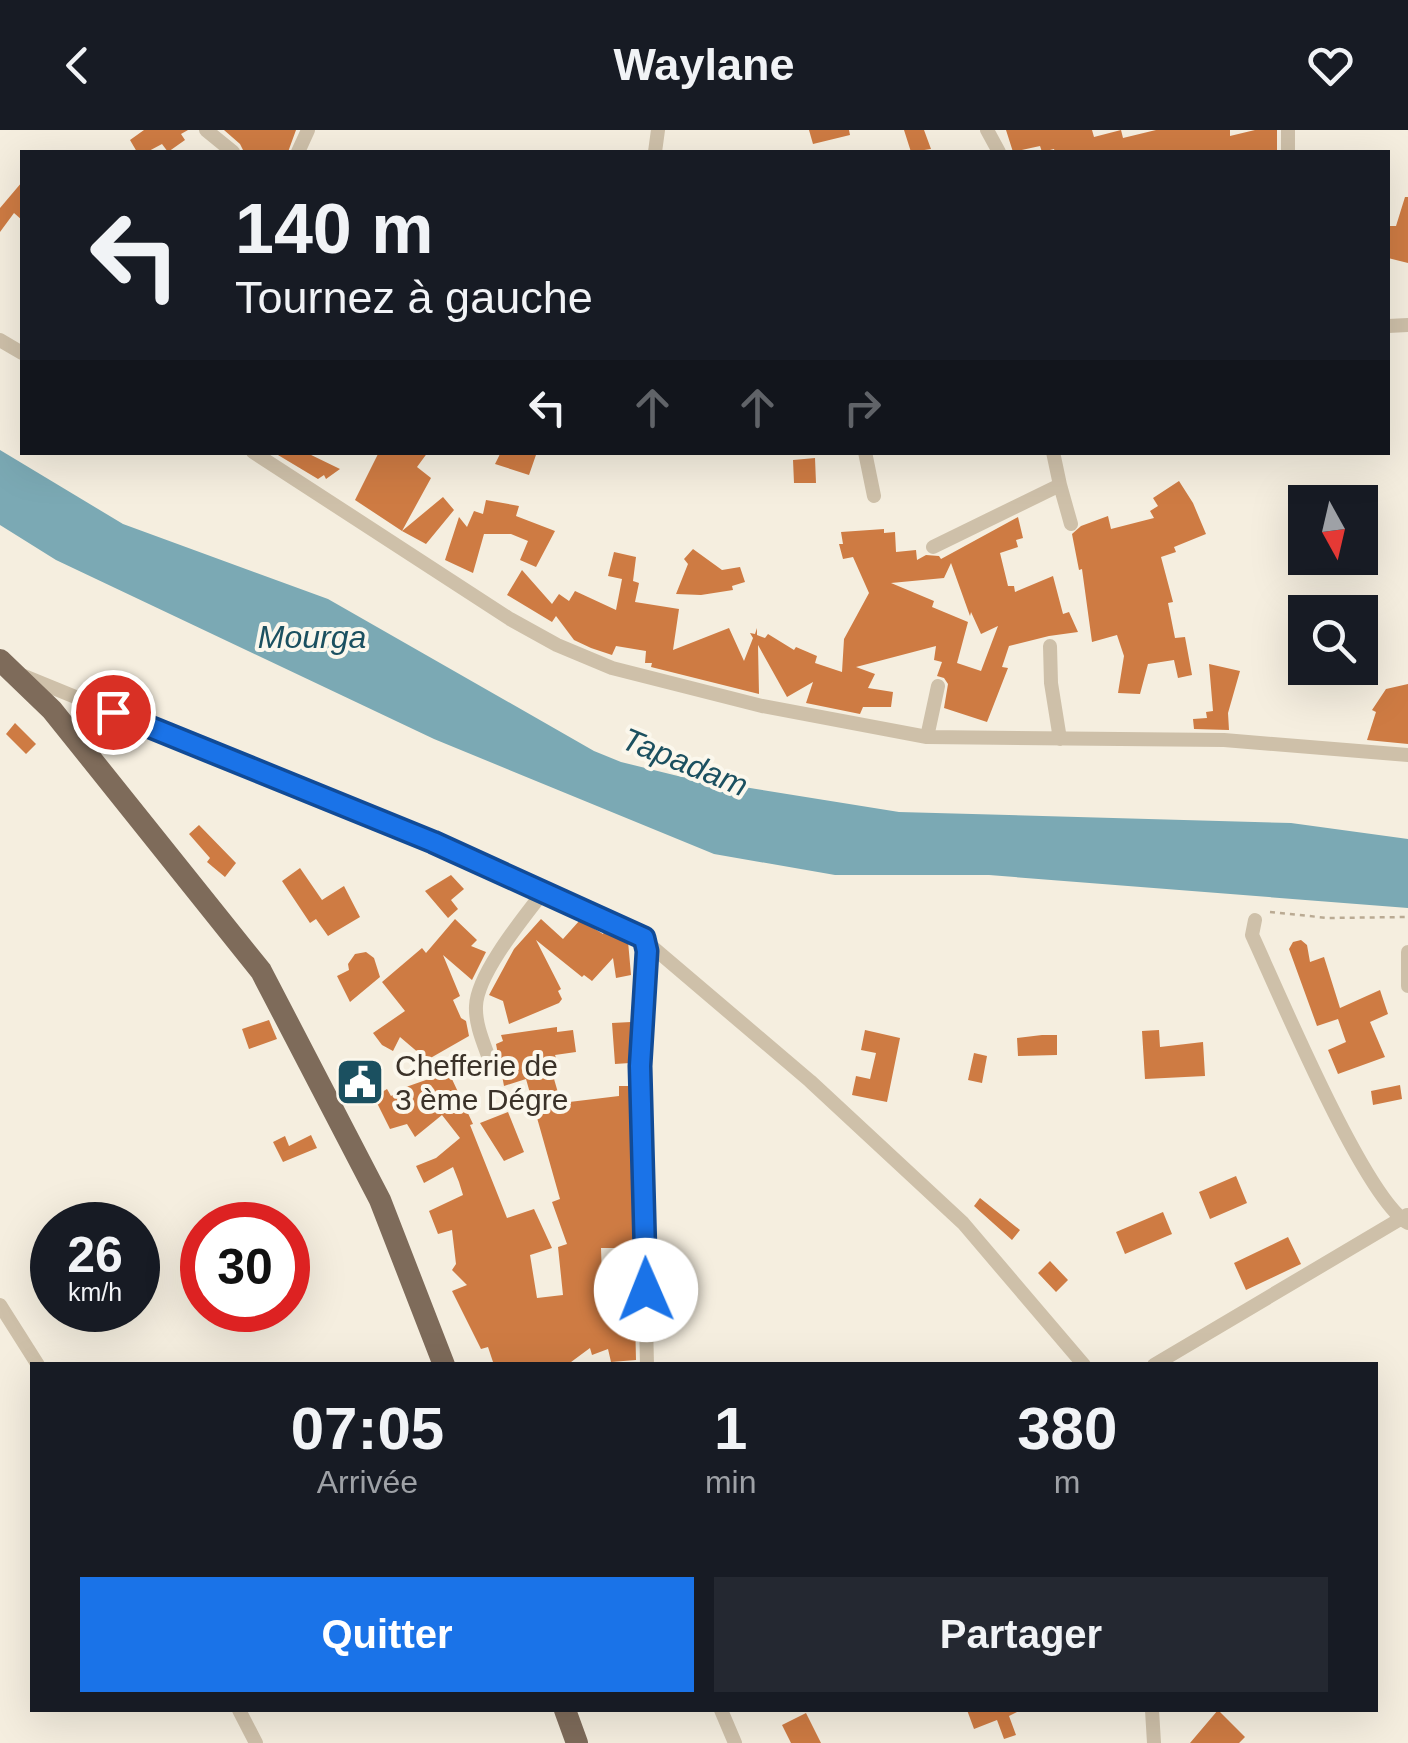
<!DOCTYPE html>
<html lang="fr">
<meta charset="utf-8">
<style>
:root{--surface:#171b24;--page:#242831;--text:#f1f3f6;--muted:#9ea1a6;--accent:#1a73e8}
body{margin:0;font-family:Helvetica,sans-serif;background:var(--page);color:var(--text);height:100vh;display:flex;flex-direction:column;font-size:38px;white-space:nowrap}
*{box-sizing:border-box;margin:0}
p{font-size:32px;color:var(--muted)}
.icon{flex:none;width:55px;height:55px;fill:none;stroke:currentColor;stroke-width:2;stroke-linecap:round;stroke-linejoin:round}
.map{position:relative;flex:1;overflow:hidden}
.details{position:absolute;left:30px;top:1232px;width:1348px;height:350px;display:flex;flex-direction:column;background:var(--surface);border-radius:0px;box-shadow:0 10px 40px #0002}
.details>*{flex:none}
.hud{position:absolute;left:20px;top:20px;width:1370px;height:305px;border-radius:0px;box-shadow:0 10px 40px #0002;background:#171b24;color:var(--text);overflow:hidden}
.needle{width:65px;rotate:172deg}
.fabs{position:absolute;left:1288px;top:355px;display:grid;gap:20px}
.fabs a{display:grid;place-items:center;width:90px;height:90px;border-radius:0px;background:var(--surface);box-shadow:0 10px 40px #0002;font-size:50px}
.speed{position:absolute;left:30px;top:1072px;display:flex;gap:20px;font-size:50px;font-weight:700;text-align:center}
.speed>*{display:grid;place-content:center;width:130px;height:130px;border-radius:50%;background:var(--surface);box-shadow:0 10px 40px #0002;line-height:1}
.speed small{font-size:25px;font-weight:400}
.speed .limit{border:15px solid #d22;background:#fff;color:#111}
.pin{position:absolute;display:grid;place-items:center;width:85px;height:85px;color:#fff;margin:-42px;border:5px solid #fff;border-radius:50%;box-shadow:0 2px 10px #0007}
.me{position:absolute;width:110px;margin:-55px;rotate:359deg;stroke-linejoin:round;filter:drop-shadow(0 0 8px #0008)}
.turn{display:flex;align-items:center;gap:35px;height:210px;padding:0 50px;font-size:45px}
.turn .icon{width:130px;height:130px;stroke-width:2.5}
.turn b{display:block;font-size:70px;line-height:85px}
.lanes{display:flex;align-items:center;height:95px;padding:0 50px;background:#0003;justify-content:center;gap:50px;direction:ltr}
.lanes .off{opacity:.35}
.eta{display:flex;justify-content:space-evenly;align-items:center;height:170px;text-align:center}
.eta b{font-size:60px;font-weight:700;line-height:70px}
.action{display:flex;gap:20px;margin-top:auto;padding:20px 50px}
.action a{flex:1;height:115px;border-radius:0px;background:var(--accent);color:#fff;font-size:40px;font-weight:700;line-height:115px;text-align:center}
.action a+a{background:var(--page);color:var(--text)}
header{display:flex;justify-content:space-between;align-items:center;height:130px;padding:0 50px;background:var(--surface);font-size:45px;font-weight:700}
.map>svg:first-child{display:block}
</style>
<header><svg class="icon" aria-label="back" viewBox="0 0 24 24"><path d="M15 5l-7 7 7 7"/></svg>Waylane<svg class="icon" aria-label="heart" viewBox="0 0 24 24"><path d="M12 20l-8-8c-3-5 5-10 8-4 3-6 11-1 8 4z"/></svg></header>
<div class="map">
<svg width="1408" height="1613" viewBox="0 0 1408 1613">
<rect width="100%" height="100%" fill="#f5eedf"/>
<!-- water -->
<path fill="#7ba9b4" d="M0,320L123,394L328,469L594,621L621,632L682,647L899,682L1291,693L1408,709V778L989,745H835L714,724L434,609L56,430L0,395Z"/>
<!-- building -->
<path fill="#ce7b43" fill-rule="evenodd" d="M144,0H188L181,4L185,10L168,22L162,14L147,22H137L130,10Z
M224,0H296L288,22H244L240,14Z
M809,0H849L850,5L813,14Z
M904,0H924L931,19L911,22Z
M1006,0H1092L1094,7L1121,0L1123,8L1156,0H1230V6L1255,0H1277V22H1055L1054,19L1042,22L1040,16L1013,22Z
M22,52V90L14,83L0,102V78Z
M1405,67H1408V133L1388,128V96H1396Z
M273,322H305L340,339L326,349L324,345L318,349Z
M379,322H428L417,337L431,348L402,401L355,370Z
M501,322H537L529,345L495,334Z
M815,328L816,353H794L793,330Z
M1179,351L1193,373L1206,404L1174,417L1176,422L1161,427L1173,472L1168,473L1175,508L1185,507L1192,545L1178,548L1174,530L1148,534L1140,564L1118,563L1124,526L1117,505L1092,512L1082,439L1079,440L1072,404L1081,396L1108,386L1111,399L1154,388L1150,381L1158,376L1153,368Z
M443,367L454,380L426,414L402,401Z
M486,370L519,376L516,386L555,401L536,437L520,430L528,411L511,404H484L473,443L445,430L459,387L467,397L474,381L483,384Z
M1018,387L1023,408L1016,410L1018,417L1000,423L1008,456H1014L1015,462L1053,446L1063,484L1069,482L1078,502L1049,506L1009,516L1002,537L1008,538L987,592L944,578L948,554L944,548L937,546L942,532L934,530L936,516L856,537L875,544L868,558L893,562L891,577H863L860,584L806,573L813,552L787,567L758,515L759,564L651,537L652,533H645L646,521L616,516L612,525L591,518L574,510L556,486L552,492L507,465L522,440L552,474L559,464L569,471L575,461L616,480L622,449L608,446L614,422L636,427L633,451L639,453L635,472L679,479L673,520L729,498L744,531L753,508L750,503L755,504L757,498V505L765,508L768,504L794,520L796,517L817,526L815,533L842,542L844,509L869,463L853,427L843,429L839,414H843L841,402L884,399V403L895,402L896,422L916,420L917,430L926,425L939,426L941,429ZM951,433L970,486L971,482L981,504L998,496L981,541L957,533L968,492L932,477L934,471L891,453L944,448Z
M693,419L722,440L740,437L745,452L732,456L733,460L701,465L676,464L688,434L684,429Z
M1209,534L1240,541L1228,583L1229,600L1194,599L1193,589L1207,588L1206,582L1213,581Z
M1408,554V614L1367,610L1376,582L1372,580L1386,559Z
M15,593L36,614L26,624L6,604Z
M199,695L236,733L225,747L207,732L210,728L189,704Z
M300,738L322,770L344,756L360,787L328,806L316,789L310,793L282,751Z
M451,745L464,759L451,770L458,779L448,788L425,761Z
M455,789L477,810L471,816L486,822L472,850L443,825L460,866L453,870L461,888L466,891L469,906L427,930L400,907L393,921L382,915L373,903L405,881L382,852L422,818L426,823Z
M541,789L563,809L580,790L603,804L605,801L628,811L631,845L616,848L613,828L592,851L584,845L582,847L536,810L561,859L558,861L562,869L559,873L509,894L503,871L489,865L514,819Z
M1301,810L1307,815L1310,832L1324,827L1340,878L1380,860L1388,884L1370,892L1385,927L1338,944L1328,920L1346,912L1338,889L1317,896L1289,819L1293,812Z
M366,822L374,828L380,847L350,872L337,846L349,840L348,834L355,824Z
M269,890L277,909L249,919L242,899Z
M631,892L630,933L615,934L612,893Z
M557,897V902L573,900L576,922L555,925L559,937L552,942L561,973L619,966V956H630L634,1118H601L602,1147L634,1145L636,1230L611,1232L608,1219L592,1225L590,1218L567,1235H494L488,1217L481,1219L452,1161L467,1155L452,1140L456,1134L452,1100L438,1104L429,1081L463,1065L459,1052L453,1037L424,1053L416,1036L436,1028L460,1008L442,985L415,1007L407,994L390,999L374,967L387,959L391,966L406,957L440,945V950L451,947L473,994L470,995L507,1088L534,1079L552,1118L530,1125L537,1168L563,1165L558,1117L567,1114L552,1072L560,1069L526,949L504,956L496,914L503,911L501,905Z
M865,900L900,908L887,972L852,965L856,946L870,949L876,923L861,920Z
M1159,900L1160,917L1203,912L1205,946L1145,949L1142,901Z
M1042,905H1057V925L1018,926L1017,908Z
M974,923L987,926L982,953L968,950Z
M362,933L377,953V958L357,972L341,948Z
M1400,955L1402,969L1373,975L1371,961Z
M508,982L524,1022L504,1031L480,993Z
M311,1005L317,1018L283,1032L273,1012L285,1006L289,1016Z
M1236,1046L1247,1073L1210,1089L1199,1062Z
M980,1068L1020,1100L1012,1110L974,1076Z
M1163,1082L1172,1104L1125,1124L1116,1102Z
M1288,1107L1301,1134L1246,1160L1234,1133Z
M1050,1131L1068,1150L1056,1162L1038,1143Z
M967,1580H1021L1009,1586L1016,1605L1004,1609L997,1590L974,1599Z
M1218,1580L1245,1607L1239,1613H1190Z
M806,1583L821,1613H791L782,1595Z"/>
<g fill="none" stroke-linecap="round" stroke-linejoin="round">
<!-- path -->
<path stroke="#baaa93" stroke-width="2.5" stroke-dasharray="5 5" stroke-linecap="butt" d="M1270,782L1328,788L1408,787"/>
<!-- minor -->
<path stroke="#cec0a9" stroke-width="14" d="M206,0L233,22
M987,0L999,22
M298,22L308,0
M655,22L658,0
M1288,22V0
M1388,196L1408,195
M0,210L22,223
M253,322L510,489L557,515L612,538L762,576L927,607L1224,610L1408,625
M865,322L874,366
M1060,355L1071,394
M933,417L1060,355L1053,322
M1050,516L1051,553L1060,609
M24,546L433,713L636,803L810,951L963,1093L1084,1235
M927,607L938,556
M1255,790L1252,805C1278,861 1364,1068 1408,1093
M644,809L647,821L640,937L647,1235
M1408,822V856
M492,937C486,918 475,897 476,876C477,844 524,787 544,761
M0,1175L38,1235
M1154,1235L1407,1085
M239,1580L256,1613
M721,1580L735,1613
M1152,1580L1154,1613"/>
<!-- primary -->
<path stroke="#7e6b5a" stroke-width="22" d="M0,530L52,580L261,841L380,1070L444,1235
M565,1580L577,1613"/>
</g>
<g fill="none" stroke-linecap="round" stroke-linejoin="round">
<!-- route casing -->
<g stroke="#114b97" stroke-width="25">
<path id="route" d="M113,582L433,712L644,808L647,821L640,936L646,1160"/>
</g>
<!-- route -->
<use href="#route" stroke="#1a73e8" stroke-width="18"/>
</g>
<!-- icons -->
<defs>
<g id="civic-square" transform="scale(2.5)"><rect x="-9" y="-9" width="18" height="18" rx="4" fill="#1b5060" stroke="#fbf7ec"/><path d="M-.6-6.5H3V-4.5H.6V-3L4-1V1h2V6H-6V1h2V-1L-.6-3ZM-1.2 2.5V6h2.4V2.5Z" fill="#fff"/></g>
</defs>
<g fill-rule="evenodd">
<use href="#civic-square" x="360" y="952"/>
</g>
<g text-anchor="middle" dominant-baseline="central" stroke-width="8" stroke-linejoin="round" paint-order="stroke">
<!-- poi labels -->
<g font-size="30" fill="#3b3229" stroke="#fbf7ec" text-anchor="start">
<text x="395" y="935">Chefferie de<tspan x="395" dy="34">3 ème Dégre</tspan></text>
</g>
<!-- water labels -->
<g font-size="32" font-style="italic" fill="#1b5060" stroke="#fbf7ec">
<text x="312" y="507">Mourga</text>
<text transform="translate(685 632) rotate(22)">Tapadam</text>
</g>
</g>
</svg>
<div class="fabs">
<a><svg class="needle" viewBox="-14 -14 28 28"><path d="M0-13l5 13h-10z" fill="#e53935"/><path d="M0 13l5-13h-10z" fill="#9ea1a6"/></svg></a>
<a><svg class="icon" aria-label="search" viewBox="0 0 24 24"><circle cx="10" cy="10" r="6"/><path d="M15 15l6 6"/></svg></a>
</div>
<div class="speed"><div>26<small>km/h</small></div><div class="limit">30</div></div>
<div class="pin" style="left:113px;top:582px;background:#d93025"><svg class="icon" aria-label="arrive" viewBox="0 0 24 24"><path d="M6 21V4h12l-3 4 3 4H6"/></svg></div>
<svg class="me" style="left:646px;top:1160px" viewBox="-20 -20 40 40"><circle r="19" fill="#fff"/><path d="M0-13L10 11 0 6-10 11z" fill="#1a73e8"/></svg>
<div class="hud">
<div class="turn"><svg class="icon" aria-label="left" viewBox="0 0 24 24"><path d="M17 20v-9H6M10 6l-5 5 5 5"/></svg><div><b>140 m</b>Tournez à gauche</div></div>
<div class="lanes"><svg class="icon" aria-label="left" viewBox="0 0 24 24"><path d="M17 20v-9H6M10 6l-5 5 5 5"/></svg><svg class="icon off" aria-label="ahead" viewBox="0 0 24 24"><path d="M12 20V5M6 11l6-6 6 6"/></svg><svg class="icon off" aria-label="ahead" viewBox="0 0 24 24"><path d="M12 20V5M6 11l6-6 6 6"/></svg><svg class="icon off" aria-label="right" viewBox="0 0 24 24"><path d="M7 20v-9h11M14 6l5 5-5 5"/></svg></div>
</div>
<section class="details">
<div class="eta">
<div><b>07:05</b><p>Arrivée</p></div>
<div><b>1</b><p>min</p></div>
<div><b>380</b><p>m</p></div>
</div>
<div class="action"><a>Quitter</a><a>Partager</a></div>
</section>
</div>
